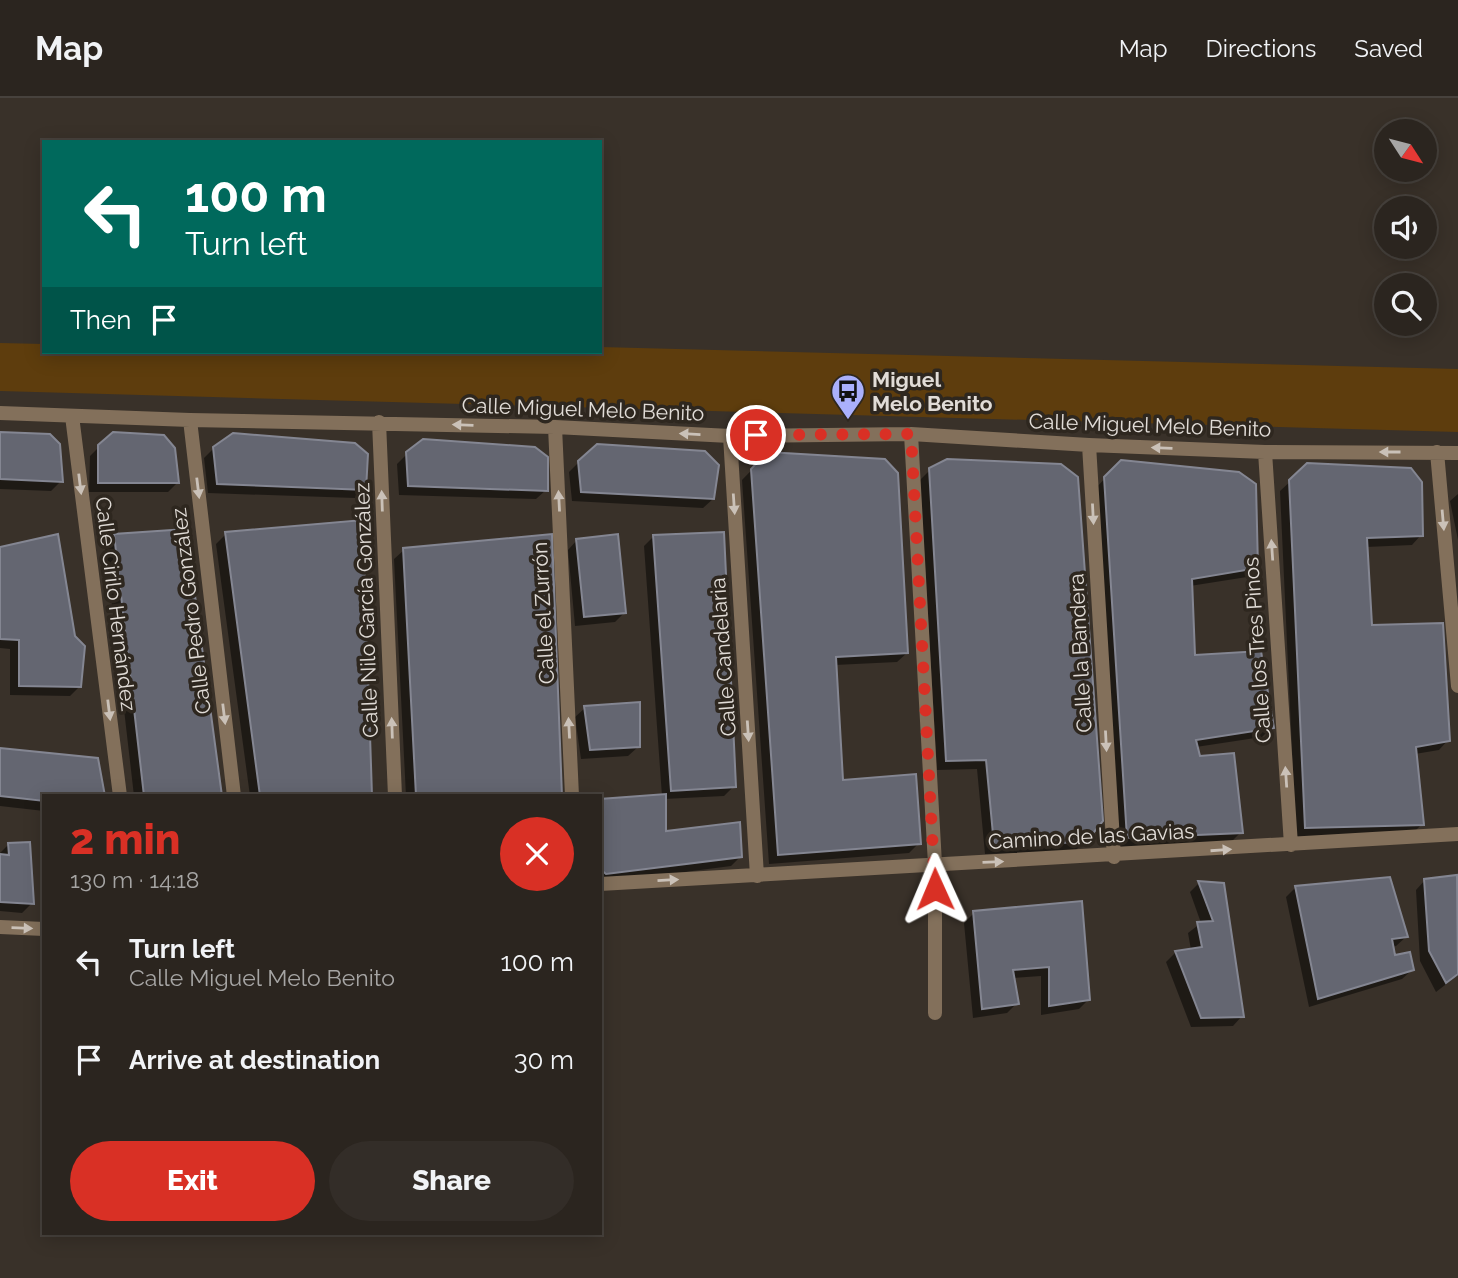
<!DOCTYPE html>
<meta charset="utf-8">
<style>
:root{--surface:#2b251f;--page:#332d28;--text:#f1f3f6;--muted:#a6a5a4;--line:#47423d;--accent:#d93025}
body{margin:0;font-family:Raleway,sans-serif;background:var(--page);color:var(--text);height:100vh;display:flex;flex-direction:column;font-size:26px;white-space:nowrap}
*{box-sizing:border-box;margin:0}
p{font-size:23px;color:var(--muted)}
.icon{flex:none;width:38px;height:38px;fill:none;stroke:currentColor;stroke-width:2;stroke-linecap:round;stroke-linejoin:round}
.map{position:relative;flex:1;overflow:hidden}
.sheet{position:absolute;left:42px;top:696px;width:560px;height:441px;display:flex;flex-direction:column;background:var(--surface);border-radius:0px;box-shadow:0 4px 18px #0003,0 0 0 2px var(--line)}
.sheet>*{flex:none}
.guide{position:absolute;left:42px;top:42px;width:560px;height:214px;border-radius:0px;box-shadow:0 4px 18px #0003,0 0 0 2px var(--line);background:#00695c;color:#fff;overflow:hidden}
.needle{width:46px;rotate:126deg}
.fabs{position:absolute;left:1374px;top:21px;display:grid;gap:14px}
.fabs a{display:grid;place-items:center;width:63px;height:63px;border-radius:50%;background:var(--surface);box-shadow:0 4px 18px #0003,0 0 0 2px var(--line);font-size:35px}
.pin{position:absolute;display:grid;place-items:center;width:60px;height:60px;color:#fff;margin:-30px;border:4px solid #fff;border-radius:50%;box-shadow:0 2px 7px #0007}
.me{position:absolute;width:77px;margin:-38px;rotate:359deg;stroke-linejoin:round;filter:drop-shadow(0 0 5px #0008)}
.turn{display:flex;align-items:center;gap:24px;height:147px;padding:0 28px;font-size:32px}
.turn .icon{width:91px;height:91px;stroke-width:2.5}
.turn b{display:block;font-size:49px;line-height:60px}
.then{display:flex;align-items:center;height:66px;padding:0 28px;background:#0003;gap:14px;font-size:26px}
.round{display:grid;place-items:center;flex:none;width:74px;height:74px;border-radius:37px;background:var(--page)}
.head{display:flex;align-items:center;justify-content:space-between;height:119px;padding:0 28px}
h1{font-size:42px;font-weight:800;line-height:52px;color:var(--accent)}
.primary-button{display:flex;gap:14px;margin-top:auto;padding:14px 28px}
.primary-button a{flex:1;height:80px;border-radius:42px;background:var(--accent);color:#fff;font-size:28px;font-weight:800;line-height:80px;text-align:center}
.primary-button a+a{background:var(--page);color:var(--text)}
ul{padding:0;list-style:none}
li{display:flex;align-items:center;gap:21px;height:98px;padding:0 28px}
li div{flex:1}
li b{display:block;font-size:26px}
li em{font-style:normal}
header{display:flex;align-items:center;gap:42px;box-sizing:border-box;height:98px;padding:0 35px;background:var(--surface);border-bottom:2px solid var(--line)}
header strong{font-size:33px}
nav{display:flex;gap:38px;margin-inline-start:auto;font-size:24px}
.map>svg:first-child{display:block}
</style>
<header>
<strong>Map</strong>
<nav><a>Map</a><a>Directions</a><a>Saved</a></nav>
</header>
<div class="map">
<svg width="1458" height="1180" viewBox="0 0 1458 1180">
<rect width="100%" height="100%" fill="#393129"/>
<!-- green -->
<path fill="#5e3d0d" d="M0,245L44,246V254H600V249L1458,271V334L0,293Z"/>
<!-- shadow -->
<path fill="#0007" d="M0,335L61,383L51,393L0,391Z
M100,348L177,385L168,394H89L90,358Z
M214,350L365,391L355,400L208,395L204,360Z
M768,355L907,555L897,564L835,567L842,684L919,745L909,755L769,766L742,382Z
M407,356L546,392L536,401L399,397L397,366Z
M1121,363L1256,469L1247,479L1190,488L1193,559L1272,629L1262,639L1196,649L1199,660L1241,734L1231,744L1118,749L1095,391Z
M579,364L713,401L703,410L572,403L569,374Z
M1308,367L1421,437L1412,447L1366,449L1370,529L1448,642L1439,652L1415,656L1422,726L1412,736L1296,739L1280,393Z
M930,372L1085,743L1075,753L985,756L977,671L937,672L920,382Z
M1458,396V442L1450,403Z
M361,424L370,698H250L216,446L226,436Z
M184,433L220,698H134L105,447L115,437Z
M550,438L560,698H406L394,461L404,452Z
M653,439L734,688L724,698L664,701V735L741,758L731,768L600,785V703L662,698L644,448Z
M577,442L625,514L615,524L575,528L568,452Z
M0,451L80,588L70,598L10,597V551L0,550Z
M585,610L638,649L628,658L581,661L575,619Z
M0,651L97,662L103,698H44V713L0,708Z
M9,746L32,805L22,815L0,813V755Z
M1456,779L1458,786V877L1436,894L1420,863L1416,792L1425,782Z
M1199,785L1223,787L1242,918L1233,928L1191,929L1166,864L1176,854L1191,852L1188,835L1201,825L1190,794Z
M1296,789L1406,839L1396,848L1392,849L1393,859L1412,872L1402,881L1309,909L1286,799Z
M1080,805L1089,901L1079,911L1041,917V878L1013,880L1017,905L1007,915L973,920L964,825L974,815Z"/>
<!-- building -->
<path fill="#646671" stroke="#848692" stroke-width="2" d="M0,334L50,336L60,346L63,384L0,381Z
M113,334L164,337L175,350L179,385H98V347Z
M233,335L355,345L368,356L366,392L217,386L213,349Z
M423,341L535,349L548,359V393L408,388L406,354Z
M597,346L705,353L719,367L714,401L581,394L578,363Z
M767,354L885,361L898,375L908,555L836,559L843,682L916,676L921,746L778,757L751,371Z
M947,361L1061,366L1078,379L1103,723L1086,744L994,747L986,662L946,663L929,370Z
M1121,362L1239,374L1256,386L1258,470L1192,481L1195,557L1261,553L1274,630L1196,642L1200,658L1234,655L1243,735L1127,740L1104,379Z
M1307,365L1411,370L1422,384L1423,438L1367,440L1372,527L1443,525L1450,643L1416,649L1424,727L1305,730L1289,382Z
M363,422L372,698H260L225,434Z
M186,431L222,698H144L114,436Z
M724,434L736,689L671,693L653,437Z
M58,436L75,538L85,548L81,589L19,588V542L0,541V449Z
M552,436L562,698H520V696L416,698L403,450Z
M618,436L626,515L584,519L576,441Z
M640,604V649L590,652L584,608Z
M0,650L98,660L105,698H44V703L0,698Z
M666,696V733L740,724L742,759L606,776L600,771V701Z
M30,744L34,806L0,804V756L9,757L8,745Z
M1457,777L1458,876L1446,885L1429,853L1424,781Z
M1390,779L1408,839L1392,841L1395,857L1410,854L1414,872L1318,901L1295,788Z
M1198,783L1224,785L1244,919L1201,920L1175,853L1202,849L1197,824L1213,823Z
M1082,803L1090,902L1049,908V869L1013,872L1019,906L982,911L973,813Z"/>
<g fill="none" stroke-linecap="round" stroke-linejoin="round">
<!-- street -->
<path stroke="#83705b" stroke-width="14" d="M0,315L190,322L555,329L730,338L911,336L1089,347L1265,354L1458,355
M72,318L120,698
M190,322L234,698
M379,324L395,698
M555,329L572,698
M911,336L935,766V915
M730,338L757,778
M1089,347L1114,759
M1265,354L1291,747
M1437,354L1458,588
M600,786C886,772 1172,754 1458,736
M0,829L44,831"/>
</g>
<!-- one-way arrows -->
<defs><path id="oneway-solid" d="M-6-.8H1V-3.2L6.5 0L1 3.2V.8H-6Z" transform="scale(1.75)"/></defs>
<g fill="#cac1b8">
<use href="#oneway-solid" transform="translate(463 327) rotate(-178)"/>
<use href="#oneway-solid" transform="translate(690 336) rotate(-177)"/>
<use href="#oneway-solid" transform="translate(1162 350) rotate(-178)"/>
<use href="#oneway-solid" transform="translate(1390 354) rotate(180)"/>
<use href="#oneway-solid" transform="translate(80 386) rotate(83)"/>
<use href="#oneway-solid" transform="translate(198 390) rotate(83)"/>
<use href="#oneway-solid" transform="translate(382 403) rotate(-92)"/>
<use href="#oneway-solid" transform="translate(559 403) rotate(-93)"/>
<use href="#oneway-solid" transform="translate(734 406) rotate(86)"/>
<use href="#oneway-solid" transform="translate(1093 416) rotate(87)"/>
<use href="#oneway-solid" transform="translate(1443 422) rotate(85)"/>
<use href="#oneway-solid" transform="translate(1272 452) rotate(-94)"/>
<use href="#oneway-solid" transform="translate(109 612) rotate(83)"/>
<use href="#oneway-solid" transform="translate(224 616) rotate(83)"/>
<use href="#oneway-solid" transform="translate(392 630) rotate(-92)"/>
<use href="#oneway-solid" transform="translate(569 630) rotate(-93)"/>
<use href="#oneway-solid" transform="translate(748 633) rotate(86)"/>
<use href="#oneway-solid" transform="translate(1106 643) rotate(87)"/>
<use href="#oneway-solid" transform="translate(1286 679) rotate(-94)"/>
<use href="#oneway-solid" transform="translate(1221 752) rotate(-4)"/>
<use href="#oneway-solid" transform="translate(993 764) rotate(-2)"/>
<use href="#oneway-solid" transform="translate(668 782) rotate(-3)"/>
<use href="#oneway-solid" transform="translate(22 830) rotate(2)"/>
</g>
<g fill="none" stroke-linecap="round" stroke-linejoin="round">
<!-- route -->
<path stroke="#d93025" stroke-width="12" stroke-dasharray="0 21.6" d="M756,337L911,336L935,791"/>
</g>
<!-- icons -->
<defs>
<g id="bus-pin" transform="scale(1.75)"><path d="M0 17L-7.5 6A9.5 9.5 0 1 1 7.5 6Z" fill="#aab0fc" stroke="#2e271f"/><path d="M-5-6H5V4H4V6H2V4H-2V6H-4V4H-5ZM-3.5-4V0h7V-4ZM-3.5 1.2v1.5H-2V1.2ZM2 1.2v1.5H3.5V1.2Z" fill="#111"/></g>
</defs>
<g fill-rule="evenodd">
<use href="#bus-pin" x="848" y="293"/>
</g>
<g text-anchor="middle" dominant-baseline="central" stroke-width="7" stroke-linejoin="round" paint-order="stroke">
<!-- poi labels -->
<g font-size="21" font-weight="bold" fill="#e1dcd7" stroke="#2e271f" text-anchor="start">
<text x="872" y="281">Miguel<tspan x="872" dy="24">Melo Benito</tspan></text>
</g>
<!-- street labels -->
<g font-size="21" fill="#e1dcd7" stroke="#2e271f">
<text transform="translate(583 311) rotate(2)">Calle Miguel Melo Benito</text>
<text transform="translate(1150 327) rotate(2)">Calle Miguel Melo Benito</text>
<text transform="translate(116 506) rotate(83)">Calle Cirilo Hernández</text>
<text transform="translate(366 512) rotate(-92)">Calle Nilo García González</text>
<text transform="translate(191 513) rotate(-97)">Calle Pedro González</text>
<text transform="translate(543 515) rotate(-93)">Calle el Zurrón</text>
<text transform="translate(1257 552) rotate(-94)">Calle los Tres Pinos</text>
<text transform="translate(1080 555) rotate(-93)">Calle la Bandera</text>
<text transform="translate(723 559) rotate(-94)">Calle Candelaria</text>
<text transform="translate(1091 738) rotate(-3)">Camino de las Gavias</text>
</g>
</g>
</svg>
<div class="fabs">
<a><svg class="needle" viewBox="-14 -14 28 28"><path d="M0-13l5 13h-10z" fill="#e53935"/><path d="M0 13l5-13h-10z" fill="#a6a5a4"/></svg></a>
<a><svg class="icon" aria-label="sound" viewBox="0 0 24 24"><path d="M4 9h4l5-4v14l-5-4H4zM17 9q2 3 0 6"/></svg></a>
<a><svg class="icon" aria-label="search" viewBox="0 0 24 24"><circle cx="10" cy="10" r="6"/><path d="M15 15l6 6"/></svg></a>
</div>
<div class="pin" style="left:756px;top:337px;background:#d93025"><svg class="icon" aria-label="arrive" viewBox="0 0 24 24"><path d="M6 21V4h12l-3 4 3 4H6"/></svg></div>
<svg class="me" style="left:935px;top:791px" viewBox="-20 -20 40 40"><path d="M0-17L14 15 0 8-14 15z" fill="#d93025" stroke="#fff" stroke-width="4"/></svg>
<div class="guide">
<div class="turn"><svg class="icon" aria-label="left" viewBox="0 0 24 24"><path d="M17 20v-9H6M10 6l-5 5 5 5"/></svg><div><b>100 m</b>Turn left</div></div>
<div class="then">Then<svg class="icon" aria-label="arrive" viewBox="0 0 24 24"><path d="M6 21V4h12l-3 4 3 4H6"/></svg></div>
</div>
<section class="sheet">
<div class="head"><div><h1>2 min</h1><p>130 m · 14:18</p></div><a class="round" style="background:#d93025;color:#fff"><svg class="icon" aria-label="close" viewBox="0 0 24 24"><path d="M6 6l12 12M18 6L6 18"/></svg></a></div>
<ul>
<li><svg class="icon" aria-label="left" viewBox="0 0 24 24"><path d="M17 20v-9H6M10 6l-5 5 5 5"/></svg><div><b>Turn left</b><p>Calle Miguel Melo Benito</p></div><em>100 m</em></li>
<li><svg class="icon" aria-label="arrive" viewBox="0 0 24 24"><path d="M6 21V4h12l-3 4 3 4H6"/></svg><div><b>Arrive at destination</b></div><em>30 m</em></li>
</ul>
<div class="primary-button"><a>Exit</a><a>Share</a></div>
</section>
</div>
